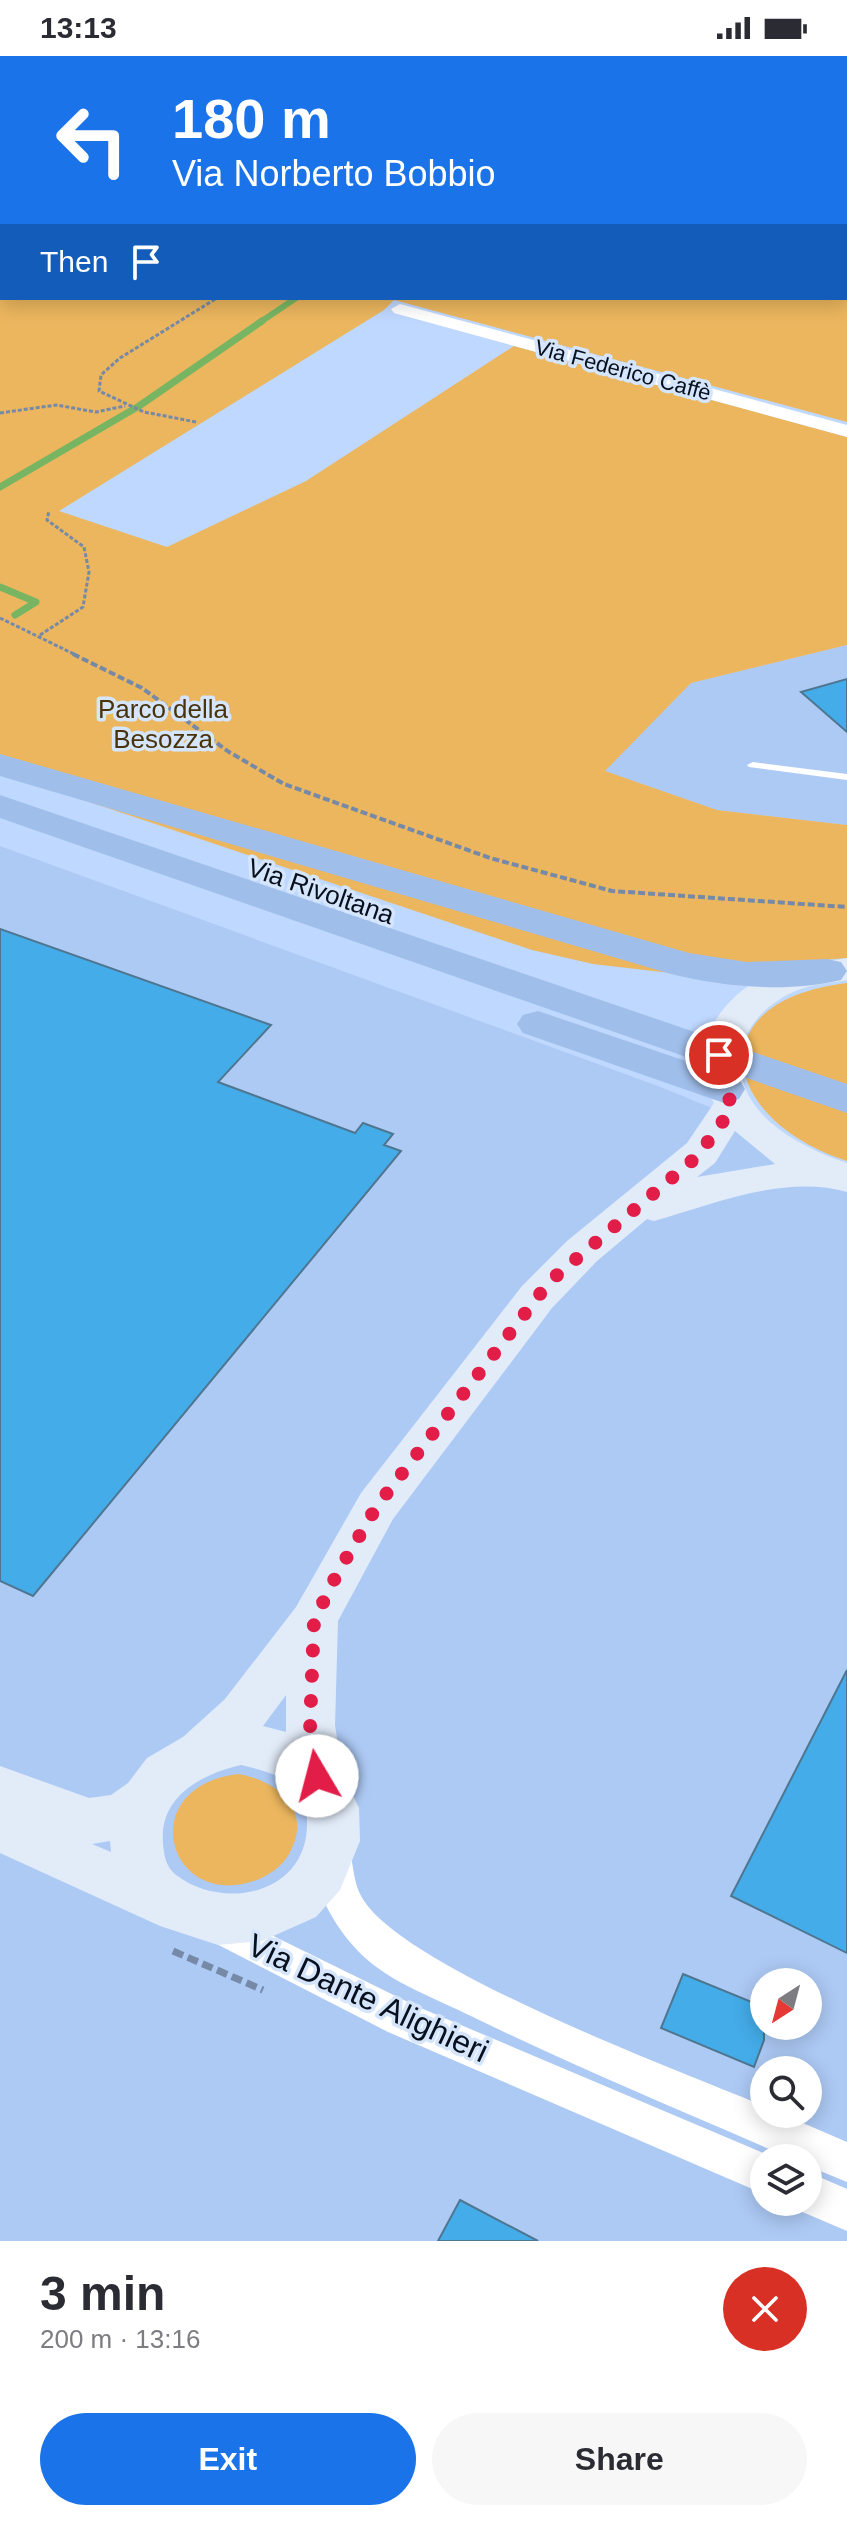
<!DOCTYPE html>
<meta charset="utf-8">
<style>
:root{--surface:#fff;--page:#f7f7f7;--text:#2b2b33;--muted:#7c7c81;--accent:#1a73e8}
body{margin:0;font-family:Helvetica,sans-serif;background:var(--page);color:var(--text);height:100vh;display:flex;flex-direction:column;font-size:30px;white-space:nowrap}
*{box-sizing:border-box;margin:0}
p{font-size:26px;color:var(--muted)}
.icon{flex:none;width:44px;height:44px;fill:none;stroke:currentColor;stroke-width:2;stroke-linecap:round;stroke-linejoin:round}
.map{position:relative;height:2185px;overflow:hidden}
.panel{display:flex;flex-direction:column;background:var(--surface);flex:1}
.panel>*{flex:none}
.top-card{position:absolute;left:0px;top:0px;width:848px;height:244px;box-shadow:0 4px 20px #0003;background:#1a73e8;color:#fff;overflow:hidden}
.needle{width:52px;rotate:216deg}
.buttons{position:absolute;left:750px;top:1912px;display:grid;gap:16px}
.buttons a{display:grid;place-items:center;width:72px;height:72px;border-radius:50%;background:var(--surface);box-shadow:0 4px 20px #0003;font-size:40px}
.pin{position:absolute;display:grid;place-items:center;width:68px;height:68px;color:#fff;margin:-34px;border:4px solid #fff;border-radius:50%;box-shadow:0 2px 8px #0007}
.me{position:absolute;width:88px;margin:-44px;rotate:352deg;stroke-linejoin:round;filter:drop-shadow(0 0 6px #0008)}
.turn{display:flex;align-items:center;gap:28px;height:168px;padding:0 40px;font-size:36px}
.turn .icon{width:104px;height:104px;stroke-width:2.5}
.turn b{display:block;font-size:56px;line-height:68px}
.then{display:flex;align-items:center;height:76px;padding:0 40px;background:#0003;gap:16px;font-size:30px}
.round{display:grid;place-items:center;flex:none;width:84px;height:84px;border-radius:42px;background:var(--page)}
.head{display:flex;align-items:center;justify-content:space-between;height:136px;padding:0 40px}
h1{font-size:48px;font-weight:800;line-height:60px}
.primary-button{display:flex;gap:16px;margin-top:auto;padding:16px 40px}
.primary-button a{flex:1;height:92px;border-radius:48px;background:var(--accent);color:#fff;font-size:32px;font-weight:800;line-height:92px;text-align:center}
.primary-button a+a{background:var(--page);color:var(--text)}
.status{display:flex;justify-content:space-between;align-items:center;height:56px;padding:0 40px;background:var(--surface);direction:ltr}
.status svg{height:22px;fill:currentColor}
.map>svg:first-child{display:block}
</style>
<div class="status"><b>13:13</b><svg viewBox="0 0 49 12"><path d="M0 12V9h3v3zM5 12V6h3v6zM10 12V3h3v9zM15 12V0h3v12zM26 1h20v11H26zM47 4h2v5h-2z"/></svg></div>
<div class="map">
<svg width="847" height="2185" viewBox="0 0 847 2185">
<rect width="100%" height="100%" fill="#bfd8ff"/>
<!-- built -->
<path fill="#adcaf5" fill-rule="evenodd" d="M847,589V769L717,754L604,715L691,627Z
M0,790L658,1030L847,1107V2185H0ZM764,1926H808V1970H764ZM764,2014H808V2058H764ZM764,2102H808V2146H764Z"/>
<!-- green -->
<path fill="#ebb65e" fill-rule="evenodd" d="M0,0H847V366L394,244L384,254L59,455L167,491L306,425L514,290L847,381V589L691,627L605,715L717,754L847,769V902L671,917L593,908L532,894L0,716ZM2,2H846V242H2Z
M847,927V1105C720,1064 697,945 847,927Z
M238,1718C275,1724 311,1751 292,1792C286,1807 272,1818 257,1824C168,1857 132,1731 238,1718Z"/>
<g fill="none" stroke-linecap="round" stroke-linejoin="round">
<!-- stream-far1 -->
<path stroke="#78b563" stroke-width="6" d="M460,0L467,2
M259,267L296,242"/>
<!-- stream -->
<path stroke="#78b563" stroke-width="7" d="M0,431L139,350L262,265
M0,531L36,546L15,559"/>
</g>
<!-- building -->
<path fill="#44ace9" stroke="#4f7690" stroke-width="2" d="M847,623V676L801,636Z
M0,873L271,969L218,1026L355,1077L363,1067L393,1078L384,1089L401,1095L33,1540L0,1525Z
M847,1614V1897L731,1840Z
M683,1918L764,1951V1984L754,2011L661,1972Z
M460,2144L538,2185H438Z"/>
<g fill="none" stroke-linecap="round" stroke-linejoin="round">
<!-- path-far2 -->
<path stroke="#7689a6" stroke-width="3" stroke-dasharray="4 2" stroke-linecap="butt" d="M51,0L56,2
M506,0L514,2
M628,0L637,2
M100,2L104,0
M437,2L441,0
M584,2L588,0
M0,357L56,349L96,356L125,350
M196,366L144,356L99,335L101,319L120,302L217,242
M0,562L78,600
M40,579L83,551L89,516L84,491L47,464L49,455"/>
<!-- path-far1 -->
<path stroke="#7689a6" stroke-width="4" stroke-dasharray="7 3" stroke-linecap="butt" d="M73,598L142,632L229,696L284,728L490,802L612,835L847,851"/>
<!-- path -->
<path stroke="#7689a6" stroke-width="7" stroke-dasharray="11 5" stroke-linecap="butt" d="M173,1895L263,1934"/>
<!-- lane -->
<path fill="#fff" fill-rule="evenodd" d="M753,706L847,718V724L749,711L747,709Z"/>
<!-- street -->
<path fill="#fff" fill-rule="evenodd" d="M400,248L847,369V381L394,257L391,253Z
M333,1781L346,1785C354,1802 352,1822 360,1838C393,1909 683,2016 764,2050V2058H782L847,2086V2126L808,2110V2102H790C684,2056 577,2012 473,1961C437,1943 391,1927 362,1899C335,1873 303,1822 320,1785Z
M214,1851L416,1950L775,2102H764V2138L388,1976L201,1880L195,1868L201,1856Z
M808,2116L847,2133V2175L793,2152L791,2146H808Z"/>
<!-- secondary -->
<path fill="#e2ecf9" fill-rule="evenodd" d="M847,902V924C831,927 813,928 798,934C737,959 719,1020 770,1066C793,1086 820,1097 847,1107V1136C785,1118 714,1148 654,1165L647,1163L597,1205L552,1252L393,1463L338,1565L335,1669L343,1719L359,1752L360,1785L340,1834L316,1861L262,1885L218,1889L160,1870L0,1797V1710L89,1742L111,1739L128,1727L147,1702L183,1681L225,1643L296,1551L361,1437L522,1230L567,1185L687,1087L714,1047C684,991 723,933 779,915C801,908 825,906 847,902ZM735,1075L775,1108L697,1121L715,1107ZM286,1639V1676L263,1670ZM241,1709C262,1714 286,1719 300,1738C307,1747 307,1757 307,1767C308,1837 225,1856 176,1819C166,1811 164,1800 163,1787C159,1740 202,1718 241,1709ZM110,1785L111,1796L92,1788Z"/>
<!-- highway -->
<path fill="#a0beea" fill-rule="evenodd" d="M0,698L689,897L747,906L827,903L841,906L847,915L841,924C788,937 724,931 671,918L0,720Z
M0,739L847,1028V1057L0,762Z
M538,955L739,1023L745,1033L739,1043L724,1047L523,977L517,968L523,959Z"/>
</g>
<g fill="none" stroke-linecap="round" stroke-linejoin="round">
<!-- route -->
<path stroke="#e11d48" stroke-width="14" stroke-dasharray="0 25.2" d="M317,1720L310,1669L314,1565L338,1516L377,1450L550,1225L693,1104L719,1072L732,1049L721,1025L719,999"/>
</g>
<g text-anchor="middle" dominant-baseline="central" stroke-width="7" stroke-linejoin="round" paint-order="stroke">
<!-- far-street labels -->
<g font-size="22" fill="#07101c" stroke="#d5e5fc">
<text transform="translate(623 314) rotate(15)">Via Federico Caffè</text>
</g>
<!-- park labels -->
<g font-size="26" fill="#493309" stroke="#d5e5fc">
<text x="163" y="653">Parco della<tspan x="163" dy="30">Besozza</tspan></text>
</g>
<!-- street labels -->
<g font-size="26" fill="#07101c" stroke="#d5e5fc">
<text transform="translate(321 835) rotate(19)">Via Rivoltana</text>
</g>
<!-- near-street labels -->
<g font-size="32" fill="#07101c" stroke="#d5e5fc">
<text transform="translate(368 1942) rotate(25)">Via Dante Alighieri</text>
</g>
</g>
</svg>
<div class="buttons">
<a><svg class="needle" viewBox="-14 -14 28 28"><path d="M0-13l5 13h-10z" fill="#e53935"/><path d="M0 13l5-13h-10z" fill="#7c7c81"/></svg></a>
<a><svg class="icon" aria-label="search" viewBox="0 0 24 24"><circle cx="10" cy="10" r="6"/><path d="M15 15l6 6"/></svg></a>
<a><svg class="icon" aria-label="layers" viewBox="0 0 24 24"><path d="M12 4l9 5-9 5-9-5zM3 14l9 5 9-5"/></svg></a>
</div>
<div class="pin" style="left:719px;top:999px;background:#d93025"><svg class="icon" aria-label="arrive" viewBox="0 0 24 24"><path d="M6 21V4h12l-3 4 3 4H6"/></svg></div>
<svg class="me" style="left:317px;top:1720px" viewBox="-20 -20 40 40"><circle r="19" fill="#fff"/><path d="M0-13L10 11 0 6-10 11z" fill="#e11d48"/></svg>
<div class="top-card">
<div class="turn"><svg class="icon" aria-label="left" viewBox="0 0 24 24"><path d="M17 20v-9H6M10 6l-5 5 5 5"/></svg><div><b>180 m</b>Via Norberto Bobbio</div></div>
<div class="then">Then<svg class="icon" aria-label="arrive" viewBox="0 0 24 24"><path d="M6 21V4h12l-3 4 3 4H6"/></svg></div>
</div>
</div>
<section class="panel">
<div class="head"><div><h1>3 min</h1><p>200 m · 13:16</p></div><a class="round" style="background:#d93025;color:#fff"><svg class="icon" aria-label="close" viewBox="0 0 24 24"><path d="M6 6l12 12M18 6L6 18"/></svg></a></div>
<div class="primary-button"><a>Exit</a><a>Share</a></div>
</section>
